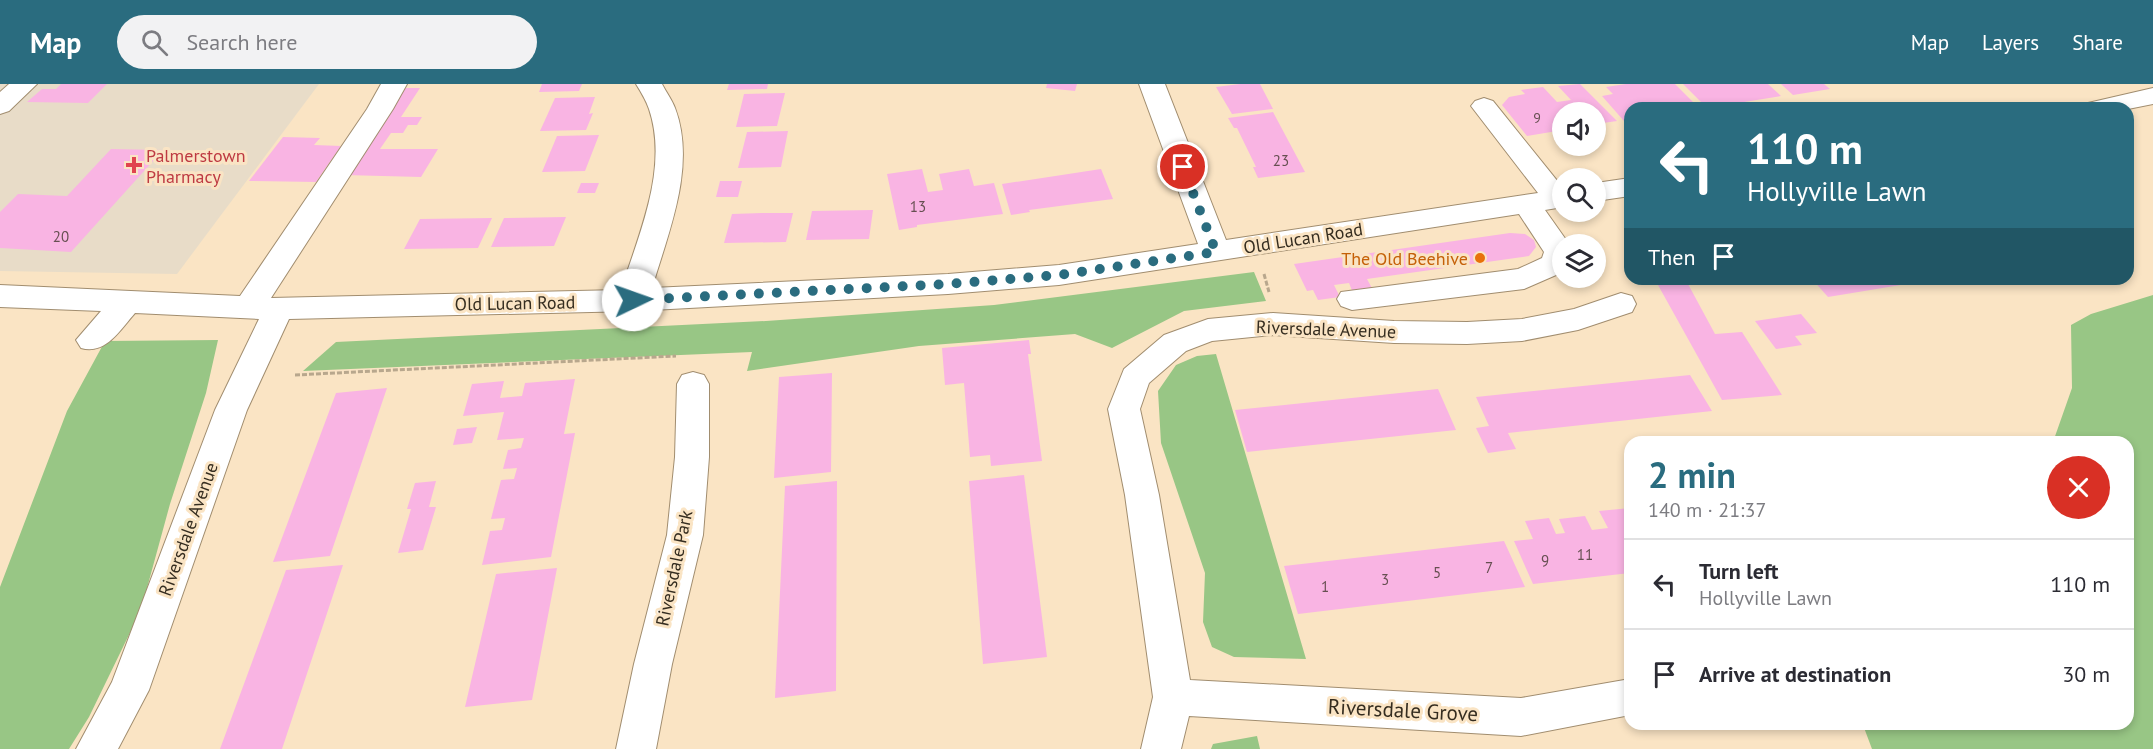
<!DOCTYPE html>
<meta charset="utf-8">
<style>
:root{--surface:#fff;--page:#f2f2f3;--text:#2b2b33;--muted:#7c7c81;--line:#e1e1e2;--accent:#2a6c7f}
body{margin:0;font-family:"PT Sans",sans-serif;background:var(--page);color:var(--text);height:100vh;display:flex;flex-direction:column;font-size:22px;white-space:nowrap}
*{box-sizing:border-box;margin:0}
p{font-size:20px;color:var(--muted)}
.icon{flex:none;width:33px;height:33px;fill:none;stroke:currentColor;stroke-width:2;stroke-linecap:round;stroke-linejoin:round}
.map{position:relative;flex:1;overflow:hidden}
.drawer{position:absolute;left:1624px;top:352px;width:510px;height:294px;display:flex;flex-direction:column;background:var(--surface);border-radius:18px;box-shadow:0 3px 9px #0003}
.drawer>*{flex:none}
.hud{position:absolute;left:1624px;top:18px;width:510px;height:183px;border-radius:18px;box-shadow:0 3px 9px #0003;background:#2a6c7f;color:#fff;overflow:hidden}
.tools{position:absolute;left:1552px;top:18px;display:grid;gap:12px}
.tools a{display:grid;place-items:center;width:54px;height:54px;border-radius:50%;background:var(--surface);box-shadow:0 3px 9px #0003;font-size:30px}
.pin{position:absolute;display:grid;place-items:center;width:51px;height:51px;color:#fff;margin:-26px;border:3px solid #fff;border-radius:50%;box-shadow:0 2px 6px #0007}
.me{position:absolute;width:66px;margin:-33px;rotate:87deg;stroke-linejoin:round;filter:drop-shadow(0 0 4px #0008)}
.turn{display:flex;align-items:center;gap:21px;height:126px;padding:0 24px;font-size:27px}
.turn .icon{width:78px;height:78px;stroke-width:2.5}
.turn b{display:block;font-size:42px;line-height:51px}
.then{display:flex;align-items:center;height:57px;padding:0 24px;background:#0003;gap:12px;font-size:22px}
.round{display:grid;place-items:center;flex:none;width:63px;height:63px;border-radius:32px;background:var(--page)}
.headline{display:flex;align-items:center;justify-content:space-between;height:102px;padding:0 24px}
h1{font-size:36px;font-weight:800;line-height:45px;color:var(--accent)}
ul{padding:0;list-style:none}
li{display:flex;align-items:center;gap:18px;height:90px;padding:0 24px;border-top:2px solid var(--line)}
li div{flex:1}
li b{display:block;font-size:22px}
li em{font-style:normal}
header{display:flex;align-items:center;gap:36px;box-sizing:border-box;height:84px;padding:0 30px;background:var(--accent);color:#fff}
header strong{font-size:28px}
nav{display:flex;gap:33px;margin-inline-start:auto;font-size:21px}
.search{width:420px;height:54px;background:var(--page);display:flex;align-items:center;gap:15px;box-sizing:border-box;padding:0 21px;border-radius:33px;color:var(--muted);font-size:22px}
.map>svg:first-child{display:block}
</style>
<header>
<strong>Map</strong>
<div class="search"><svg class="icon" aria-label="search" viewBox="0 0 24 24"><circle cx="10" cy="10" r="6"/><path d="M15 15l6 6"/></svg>Search here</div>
<nav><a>Map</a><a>Layers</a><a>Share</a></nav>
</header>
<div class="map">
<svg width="2153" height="665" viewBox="0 0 2153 665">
<rect width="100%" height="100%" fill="#fae4c4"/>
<!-- commercial -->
<path fill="#e8dcc8" d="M0,0H319L177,190L0,187Z"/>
<!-- green -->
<path fill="#98c685" d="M1254,188L1266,217L1184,227L1112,264L1075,250L919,262L747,287L752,268L303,287L336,258L766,237L994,221Z
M2153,211V665H1872L1863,641L2128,640V358H2053L2072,304L2071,241L2091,230Z
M218,256L206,309L170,420L141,526L89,633L69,665H0V503L67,327L105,257Z
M1216,270L1306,575L1234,573L1212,563L1203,538L1205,489L1161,359L1158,307L1176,281L1197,272Z
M1257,652L1260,665H1211L1213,660Z"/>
<!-- building -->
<path fill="#f9b4e3" d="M61,0H107L88,19L27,18L42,5H56Z
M542,0H582L579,7L539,8Z
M729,0H768L767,5L727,6Z
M1047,0H1077L1075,7L1046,4Z
M1240,0H1260L1273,25L1232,30L1216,3Z
M1580,0L1617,37L1596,40V28H1563V46L1527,52L1502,21L1509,13L1525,10L1521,6L1543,3L1557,18L1571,16L1558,2Z
M1626,0H1675L1699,24H1630V36L1624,37L1602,12L1613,10L1606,3Z
M1683,0H1768L1781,12L1707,24Z
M1781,0H1824L1830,5L1793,11Z
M403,4H420L401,33H422L417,41H408L403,49H391L380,65H438L421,93L344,91Z
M785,9L777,42L736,43L744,10Z
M595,13L589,30L593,29L586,46L540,47L555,14Z
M1273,28L1305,88L1258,94L1253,83H1256L1237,44H1234L1228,34Z
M788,47L781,83L738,84L747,48Z
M599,51L585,87L542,88L557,52Z
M283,53L320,54L314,61L341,62L316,98L249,97Z
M111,65L163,66L71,168L0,164V128L18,110L67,112Z
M922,85L928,108L943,106L939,90L969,85L974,102L994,99L1003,130L917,141V143L899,146L887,90Z
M1101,85L1113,115L1029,126L1030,128L1011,131L1002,100Z
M720,97H742L738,113H716Z
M581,99H599L595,109H577Z
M873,126L869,155L806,156L812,127Z
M762,129H793L786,158L724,159L732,130Z
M566,133L554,162L491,163L504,134Z
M492,134L478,164L404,165L420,135Z
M1510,149L1525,150L1534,156L1536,163L1529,172L1367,195L1373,206L1353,209L1349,199L1334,201L1340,213L1318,216L1313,206L1307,207L1294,180Z
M1812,195H1931V196L1828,213Z
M1688,200L1715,250L1742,248L1782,311L1722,316L1658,201Z
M1801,230L1817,249L1795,252L1802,261L1776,265L1755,237Z
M1029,256L1031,270H1028L1042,377L991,382L990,371L970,373L964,299L945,301L942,264Z
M832,289L831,388L774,394L779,293Z
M1690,291L1712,327L1508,349L1516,365L1488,369L1476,344L1489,342L1476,313Z
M575,295L564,350L575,349L551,473L482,481L490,447L502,446L505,434L491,435L501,396L514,395L517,384L503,385L508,366L521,364L524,354L497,356L504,328L463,332L472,300L504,297L500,314L522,312L525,299Z
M387,304L330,472L273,478L336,309Z
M1438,305L1456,346L1247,368L1235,326Z
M477,343L472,359L453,361L457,345Z
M1024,391L1047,573L983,580L969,397Z
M436,397L429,423H436L423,466L398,469L411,425H407L415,399Z
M837,397L836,607L775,614L785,402Z
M1630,424V489L1533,500L1514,457L1533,455L1525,437L1549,434L1556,450L1565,449L1559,435L1585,432L1592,446L1608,444L1599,427Z
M1504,457L1525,503L1298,530L1284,482Z
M343,481L282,665H220L286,486Z
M557,484L532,616L465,623L496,490Z"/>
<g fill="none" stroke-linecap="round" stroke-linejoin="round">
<!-- minor casing -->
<g stroke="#a18d6f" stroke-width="2">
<path id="minor" d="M9,0H37L9,27L0,30V8Z
M381,0H407L393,25L271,214L621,206C639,150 669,84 649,25C646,16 641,8 636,0H662C666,8 672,16 675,24C697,82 668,149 652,204L948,190L1059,181L1198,160L1139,0H1165L1226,156L1538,109L1471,22L1475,17L1484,14L1493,17L1563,104V123L1545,126L1569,160H1563V188L1524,205L1352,226L1341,222L1337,215L1341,208L1518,185L1542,174L1544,168L1519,130L1059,201L948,210L633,227L289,235L247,326L149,606L118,665H76L112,598L215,326L259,235L135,229C120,246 106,271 81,264L76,256L101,227L0,223V201L240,212L367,25Z
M2153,4V20L2128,25L2084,24L2088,19Z
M1630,94V112L1596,117V99Z
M1621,209L1632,212L1636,220L1632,228L1578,246L1522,257L1467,260L1394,259L1273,251L1212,257L1186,267L1149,299L1140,325L1159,411L1190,596L1521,614L1630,595V631L1521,652L1189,632L1181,665H1141L1153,613L1125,411L1108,325L1124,285L1164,251L1208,235L1273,229L1394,237L1467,238L1522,235L1574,225Z
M693,288L704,291L709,300V373L703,451L672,580L656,665H616L634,580L667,451L675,373L677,300L682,291Z"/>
</g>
<!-- path -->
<path stroke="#b8a78d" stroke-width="3" stroke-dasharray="5 2" stroke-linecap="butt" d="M1264,190L1269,208
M295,291L676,272"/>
<!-- minor -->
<use href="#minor" fill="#fff" fill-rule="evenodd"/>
</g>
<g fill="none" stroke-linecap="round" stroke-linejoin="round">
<!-- route -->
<path stroke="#2a6c7f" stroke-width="10" stroke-dasharray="0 18" d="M633,216L948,200L1059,191L1216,168L1183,83"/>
</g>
<!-- markers -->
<path fill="#e0444e" stroke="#fae4c4" stroke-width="2" d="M131 72h6v6h6v6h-6v6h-6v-6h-6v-6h6z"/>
<circle fill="#e8710a" stroke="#fae4c4" stroke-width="2" cx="1480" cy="174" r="6"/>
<g text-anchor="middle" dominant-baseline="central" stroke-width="6" stroke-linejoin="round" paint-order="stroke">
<!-- far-number labels -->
<g font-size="14" fill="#664f51">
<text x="1537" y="34">9</text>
</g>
<!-- number labels -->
<g font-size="15" fill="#664f51">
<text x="1281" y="76">23</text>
<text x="918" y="122">13</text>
<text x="61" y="152">20</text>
<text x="1585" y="470">11</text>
<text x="1545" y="476">9</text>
<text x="1489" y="483">7</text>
<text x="1437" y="488">5</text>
<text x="1385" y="495">3</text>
<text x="1325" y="502">1</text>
</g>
<!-- health labels -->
<g font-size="18" fill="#be3a42" stroke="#fae4c4" text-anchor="start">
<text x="146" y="71">Palmerstown<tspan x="146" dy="21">Pharmacy</tspan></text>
</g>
<!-- street labels -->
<g font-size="18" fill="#352d20" stroke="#fae4c4">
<text transform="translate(1303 154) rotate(-9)">Old Lucan Road</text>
<text transform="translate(515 219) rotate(-1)">Old Lucan Road</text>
<text transform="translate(1326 245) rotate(2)">Riversdale Avenue</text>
<text transform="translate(188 445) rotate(-70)">Riversdale Avenue</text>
<text transform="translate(674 484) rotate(-78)">Riversdale Park</text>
</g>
<!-- food labels -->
<g font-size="18" fill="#c56008" stroke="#fae4c4" text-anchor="end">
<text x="1468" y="174">The Old Beehive</text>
</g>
<!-- near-street labels -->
<g font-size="21" fill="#352d20" stroke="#fae4c4">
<text transform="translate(1403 626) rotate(3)">Riversdale Grove</text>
</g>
</g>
</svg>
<div class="tools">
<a><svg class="icon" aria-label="sound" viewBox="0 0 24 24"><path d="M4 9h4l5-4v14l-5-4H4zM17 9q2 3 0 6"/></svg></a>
<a><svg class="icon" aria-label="search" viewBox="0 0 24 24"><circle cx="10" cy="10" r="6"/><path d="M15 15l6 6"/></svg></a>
<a><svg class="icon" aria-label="layers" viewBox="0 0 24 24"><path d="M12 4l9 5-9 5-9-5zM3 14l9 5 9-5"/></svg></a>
</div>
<div class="pin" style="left:1183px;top:83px;background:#d93025"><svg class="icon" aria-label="arrive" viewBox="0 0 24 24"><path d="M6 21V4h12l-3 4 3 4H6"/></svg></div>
<svg class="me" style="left:633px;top:216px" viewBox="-20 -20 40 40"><circle r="19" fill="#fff"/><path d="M0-13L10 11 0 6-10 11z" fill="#2a6c7f"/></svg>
<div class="hud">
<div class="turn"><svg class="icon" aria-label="left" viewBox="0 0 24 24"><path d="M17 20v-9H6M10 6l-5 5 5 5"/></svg><div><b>110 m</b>Hollyville Lawn</div></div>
<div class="then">Then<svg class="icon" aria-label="arrive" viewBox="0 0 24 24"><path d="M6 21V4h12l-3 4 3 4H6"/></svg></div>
</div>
<section class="drawer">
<div class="headline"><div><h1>2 min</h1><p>140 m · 21:37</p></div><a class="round" style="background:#d93025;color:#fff"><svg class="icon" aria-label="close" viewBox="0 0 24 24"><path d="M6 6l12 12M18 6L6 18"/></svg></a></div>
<ul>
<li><svg class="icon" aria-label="left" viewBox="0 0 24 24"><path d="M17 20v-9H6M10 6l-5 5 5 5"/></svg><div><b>Turn left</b><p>Hollyville Lawn</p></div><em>110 m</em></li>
<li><svg class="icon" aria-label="arrive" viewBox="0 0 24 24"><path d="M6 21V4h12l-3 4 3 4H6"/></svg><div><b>Arrive at destination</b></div><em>30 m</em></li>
</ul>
</section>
</div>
